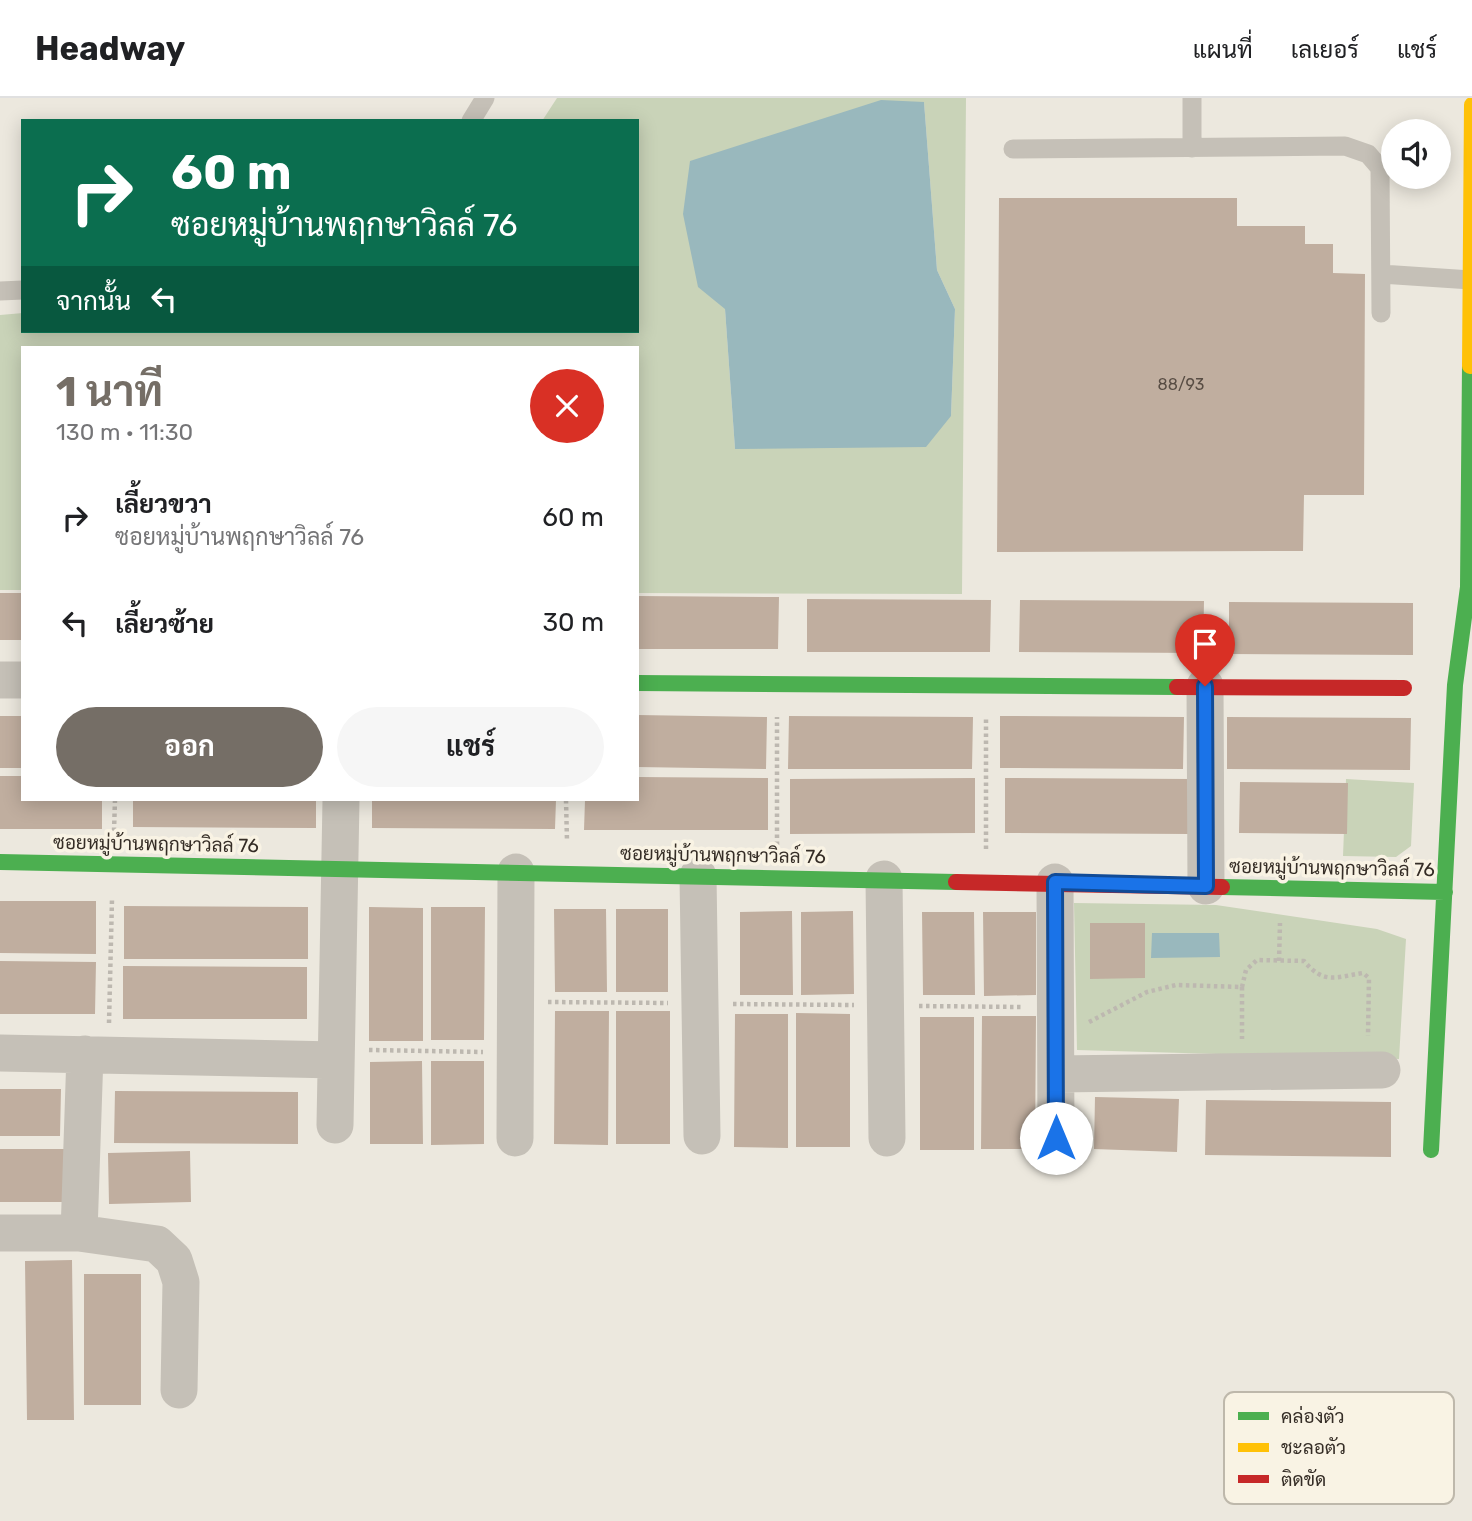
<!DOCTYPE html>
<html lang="th">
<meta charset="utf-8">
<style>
:root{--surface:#fff;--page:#f6f6f6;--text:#202124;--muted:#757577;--line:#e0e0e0;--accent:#756e66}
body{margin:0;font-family:Rubik,Sarabun,sans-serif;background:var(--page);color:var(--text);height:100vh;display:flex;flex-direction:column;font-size:26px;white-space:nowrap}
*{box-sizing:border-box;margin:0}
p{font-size:23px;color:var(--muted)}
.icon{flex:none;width:38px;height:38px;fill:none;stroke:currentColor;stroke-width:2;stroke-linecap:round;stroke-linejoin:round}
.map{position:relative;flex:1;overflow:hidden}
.details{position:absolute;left:21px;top:248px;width:618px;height:455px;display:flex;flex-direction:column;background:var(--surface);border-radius:0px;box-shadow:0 4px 18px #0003}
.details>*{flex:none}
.hud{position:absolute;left:21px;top:21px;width:618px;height:214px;border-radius:0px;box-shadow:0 4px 18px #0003;background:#0b6e4f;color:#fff;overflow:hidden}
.tools{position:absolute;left:1381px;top:21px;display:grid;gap:14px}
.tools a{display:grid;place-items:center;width:70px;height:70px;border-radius:50%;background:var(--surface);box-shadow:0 4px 18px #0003;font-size:35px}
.pin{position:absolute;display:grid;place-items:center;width:60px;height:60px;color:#fff;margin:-72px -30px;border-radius:50% 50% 50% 0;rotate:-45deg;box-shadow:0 0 7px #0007}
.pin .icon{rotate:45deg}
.me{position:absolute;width:77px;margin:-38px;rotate:0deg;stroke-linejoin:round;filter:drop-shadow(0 0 5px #0008)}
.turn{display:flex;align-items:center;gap:24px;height:147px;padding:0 35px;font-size:32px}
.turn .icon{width:91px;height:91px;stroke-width:2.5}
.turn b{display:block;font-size:49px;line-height:60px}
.then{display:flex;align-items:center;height:66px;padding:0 35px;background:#0003;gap:14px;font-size:26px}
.round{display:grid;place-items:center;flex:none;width:74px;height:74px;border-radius:37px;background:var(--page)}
.head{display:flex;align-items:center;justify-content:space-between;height:119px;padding:0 35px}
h1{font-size:42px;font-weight:700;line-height:52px;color:var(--accent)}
.cta{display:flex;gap:14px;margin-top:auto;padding:14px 35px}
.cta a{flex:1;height:80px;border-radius:42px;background:var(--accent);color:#fff;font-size:28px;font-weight:700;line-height:80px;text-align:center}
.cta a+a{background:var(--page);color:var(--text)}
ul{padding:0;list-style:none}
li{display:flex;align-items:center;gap:21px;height:105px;padding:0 35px}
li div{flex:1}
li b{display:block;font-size:26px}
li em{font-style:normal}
header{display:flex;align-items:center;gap:42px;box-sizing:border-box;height:98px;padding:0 35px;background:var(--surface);border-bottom:2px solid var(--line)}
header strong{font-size:33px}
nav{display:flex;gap:38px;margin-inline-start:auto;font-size:24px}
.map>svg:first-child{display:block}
</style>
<header>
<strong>Headway</strong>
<nav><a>แผนที่</a><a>เลเยอร์</a><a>แชร์</a></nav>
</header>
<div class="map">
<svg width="1472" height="1423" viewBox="0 0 1472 1423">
<rect width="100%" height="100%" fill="#ece8de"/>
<!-- green -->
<path fill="#c9d3b8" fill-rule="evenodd" d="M557,0H966L962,496L637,495V250H23V492H0V217L23,215V233H637V23H542ZM924,4L937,172L955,211L951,318L735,351L725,211Z
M1346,681L1414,685L1411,748L1396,759L1343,758Z
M1074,805L1216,807L1377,831L1406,841L1399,961L1077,952Z"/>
<!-- water -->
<path fill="#99b8bd" d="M881,2L924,4L937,172L955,211L951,318L926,349L735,351L725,211L698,189L683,116L690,63Z
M1152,835H1219L1220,859L1151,860Z"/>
<!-- building -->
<path fill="#c0ae9f" d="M999,100H1237V128H1305V146H1333V175L1365,176L1364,397H1304L1303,453L997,454Z
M0,495H23V542H0Z
M637,498L779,499L778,551H637Z
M807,501L991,502L990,554H807Z
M1020,502L1204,503L1203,555L1019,554Z
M1229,504L1413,505V557L1229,556Z
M637,617L767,619L766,671L637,669Z
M0,618H23V670H0Z
M789,618L973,619L972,671H788Z
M1000,618L1184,619L1183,671L1000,670Z
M1227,619L1411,620L1410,672L1227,671Z
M0,678H23V702H102V731H0Z
M637,679L768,680V732H584L585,702H637Z
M975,680V735L790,736V681Z
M1005,680L1191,681L1190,736L1005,735Z
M1240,684L1348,685L1347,736L1239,735Z
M133,702H316V730L133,729Z
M372,702H556L555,731L372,730Z
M0,803H96V856L0,855Z
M124,808L308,809V861H124Z
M369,809L423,810V943H369Z
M431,809H485L484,942H431Z
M554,811H606L607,894H555Z
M616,811H668V894H616Z
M792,813L793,897H740V814Z
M853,813L854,896L801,897V814Z
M922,814H974L975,897H923Z
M983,814H1036V897L984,898Z
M1090,825H1145V880L1090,881Z
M0,863L96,864L95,916H0Z
M123,868L307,869V921H123Z
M555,913H609L608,1047L554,1046Z
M616,913H670V1046H616Z
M796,915L850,916V1049H796Z
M735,916H788V1050L734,1049Z
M982,918H1036L1035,1051H981Z
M920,919H974V1052H920Z
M422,963L423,1046H370V964Z
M431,963H484V1046L431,1047Z
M0,991H61L60,1038H0Z
M115,993L298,994V1046L114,1045Z
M1095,999L1179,1001L1177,1054L1094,1051Z
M1206,1002L1391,1004V1059L1205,1057Z
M0,1051H69L68,1104H0Z
M190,1053L191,1104L109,1106L108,1055Z
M72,1162L74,1322H27L25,1163Z
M84,1176H141V1307H84Z"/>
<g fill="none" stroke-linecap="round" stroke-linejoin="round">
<!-- path -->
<path stroke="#bdb8b0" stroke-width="4.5" stroke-dasharray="3.5 3.5" stroke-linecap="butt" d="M566,702L567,743
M114,733L115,702
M777,747V619
M986,751V620
M1279,863L1280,825
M1242,889V941
M548,904L668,905
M733,906L854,907
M919,908L1022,909
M1089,924L1147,894L1176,887L1242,889L1246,872L1257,862L1304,863C1324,887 1336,879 1363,875L1369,880L1368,938
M109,925L112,801
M369,952L483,954"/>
<!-- lane -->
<path stroke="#c5c0b7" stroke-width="19" d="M471,23L485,0
M1192,50V0
M1013,51L1345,48L1368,56L1380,70L1381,215
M1381,176L1471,182
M0,193L23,192"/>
<!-- street -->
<path stroke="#c5c0b7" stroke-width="37" d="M0,582H23
M1205,588L1206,788
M698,778L702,1038
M884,781L887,1040
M1055,784L1056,1040
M0,955L336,962
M85,956L79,1135L157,1146L174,1162L181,1184L179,1292
M1056,976L1382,972
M335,1027L341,702
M515,1040L516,774
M0,1135H79"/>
<!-- fast -->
<path stroke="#4caf50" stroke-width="16" d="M637,585L1177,589
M0,764L956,784
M1222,789L1445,794
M1431,1052L1455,587L1468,489L1470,268"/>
<!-- slow -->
<path stroke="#ffc107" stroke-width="16" d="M1470,268L1472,7"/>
<!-- jam -->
<path stroke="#c62828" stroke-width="16" d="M1177,589L1404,590
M956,784L1222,789"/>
</g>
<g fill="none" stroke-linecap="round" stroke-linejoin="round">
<!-- route casing -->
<g stroke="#114b97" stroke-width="18">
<path id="route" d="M1056,1040L1055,784L1206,788L1205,588"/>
</g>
<!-- route -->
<use href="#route" stroke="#1a73e8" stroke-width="12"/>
</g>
<g text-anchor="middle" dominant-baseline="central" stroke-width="7" stroke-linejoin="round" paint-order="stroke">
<!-- number labels -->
<g font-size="16" fill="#584d44">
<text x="1181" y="286">88/93</text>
</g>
<!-- street labels -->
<g font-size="19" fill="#352d26" stroke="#f9f3e4">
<text transform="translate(156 746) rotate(1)">ซอยหมู่บ้านพฤกษาวิลล์ 76</text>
<text transform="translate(723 757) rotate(1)">ซอยหมู่บ้านพฤกษาวิลล์ 76</text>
<text transform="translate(1332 770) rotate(1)">ซอยหมู่บ้านพฤกษาวิลล์ 76</text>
</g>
</g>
<!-- legend -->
<rect x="1224" y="1294" width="230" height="112" rx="10" fill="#f9f3e4" stroke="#beb8ab" stroke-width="2"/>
<rect x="1238" y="1314" width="31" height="8" fill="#4caf50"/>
<rect x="1238" y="1345" width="31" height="9" fill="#ffc107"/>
<rect x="1238" y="1377" width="31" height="8" fill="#c62828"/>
<g font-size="19" fill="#352d26">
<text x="1281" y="1325">คล่องตัว</text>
<text x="1281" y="1356">ชะลอตัว</text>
<text x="1281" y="1388">ติดขัด</text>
</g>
</svg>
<div class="tools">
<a><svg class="icon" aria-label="sound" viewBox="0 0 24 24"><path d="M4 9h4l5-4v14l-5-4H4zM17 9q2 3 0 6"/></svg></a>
</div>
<div class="pin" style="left:1205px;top:588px;background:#d93025"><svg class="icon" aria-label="arrive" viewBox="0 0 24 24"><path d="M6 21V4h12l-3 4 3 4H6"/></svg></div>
<svg class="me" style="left:1056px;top:1040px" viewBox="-20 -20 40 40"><circle r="19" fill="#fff"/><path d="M0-13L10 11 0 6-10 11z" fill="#1a73e8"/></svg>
<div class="hud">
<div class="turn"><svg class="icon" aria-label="right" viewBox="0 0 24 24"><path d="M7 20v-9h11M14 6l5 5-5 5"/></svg><div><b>60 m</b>ซอยหมู่บ้านพฤกษาวิลล์ 76</div></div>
<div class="then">จากนั้น<svg class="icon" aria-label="left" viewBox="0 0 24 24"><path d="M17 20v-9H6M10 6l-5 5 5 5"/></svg></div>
</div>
<section class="details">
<div class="head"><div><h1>1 นาที</h1><p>130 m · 11:30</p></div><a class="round" style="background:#d93025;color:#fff"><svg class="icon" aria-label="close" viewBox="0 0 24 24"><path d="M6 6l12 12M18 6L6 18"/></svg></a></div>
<ul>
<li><svg class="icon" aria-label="right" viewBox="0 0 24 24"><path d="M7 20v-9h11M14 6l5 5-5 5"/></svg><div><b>เลี้ยวขวา</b><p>ซอยหมู่บ้านพฤกษาวิลล์ 76</p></div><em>60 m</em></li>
<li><svg class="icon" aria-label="left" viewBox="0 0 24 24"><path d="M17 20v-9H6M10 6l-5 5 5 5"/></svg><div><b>เลี้ยวซ้าย</b></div><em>30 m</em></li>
</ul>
<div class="cta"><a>ออก</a><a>แชร์</a></div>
</section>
</div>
